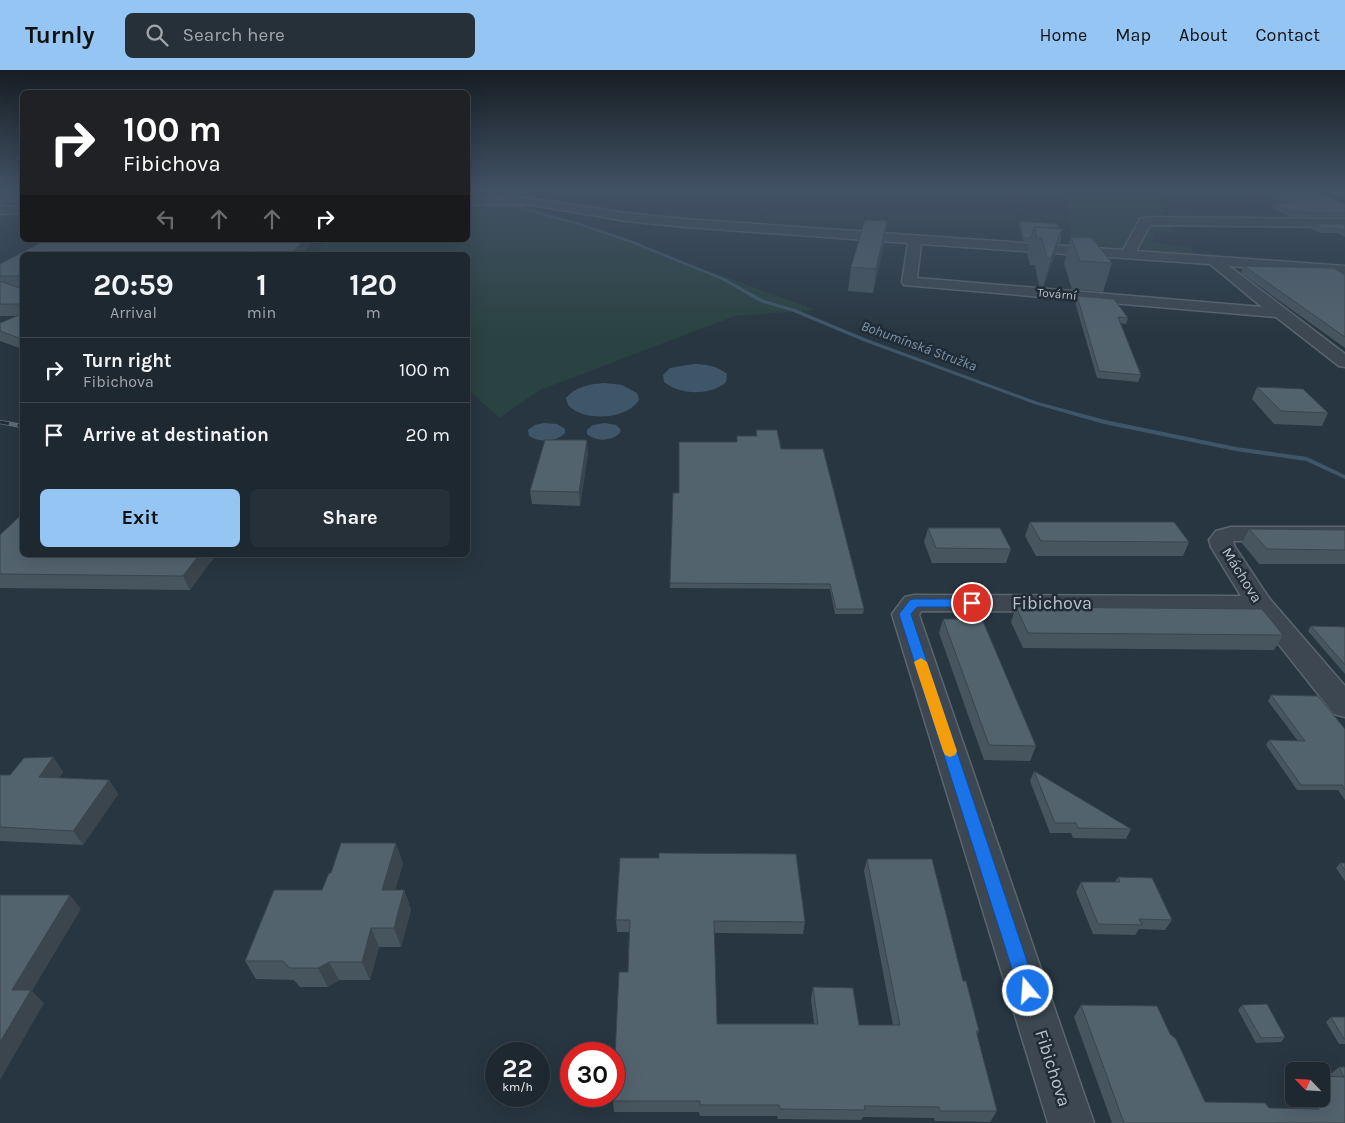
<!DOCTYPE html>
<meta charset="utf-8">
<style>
:root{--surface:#1e2831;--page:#263039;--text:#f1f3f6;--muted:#a1a6ab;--line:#3c444d;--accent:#95c6f3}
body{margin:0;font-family:Karla,sans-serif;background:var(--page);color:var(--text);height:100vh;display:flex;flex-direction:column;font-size:19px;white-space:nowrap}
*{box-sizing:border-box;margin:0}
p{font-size:16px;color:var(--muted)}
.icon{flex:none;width:28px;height:28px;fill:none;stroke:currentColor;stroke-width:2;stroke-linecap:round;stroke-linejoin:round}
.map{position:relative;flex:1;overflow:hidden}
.details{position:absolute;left:20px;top:182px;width:450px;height:305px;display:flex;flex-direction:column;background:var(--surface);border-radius:8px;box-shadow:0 5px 20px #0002,0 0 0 1px var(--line)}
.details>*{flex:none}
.guide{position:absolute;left:20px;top:20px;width:450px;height:152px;border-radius:8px;box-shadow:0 5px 20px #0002,0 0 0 1px var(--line);background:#202124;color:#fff;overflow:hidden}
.needle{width:32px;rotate:295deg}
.controls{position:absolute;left:1285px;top:992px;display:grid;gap:10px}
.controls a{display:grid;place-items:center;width:45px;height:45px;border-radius:8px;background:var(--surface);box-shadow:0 5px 20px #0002,0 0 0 1px var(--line);font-size:25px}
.speed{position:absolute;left:485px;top:972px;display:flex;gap:10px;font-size:25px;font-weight:700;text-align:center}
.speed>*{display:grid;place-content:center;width:65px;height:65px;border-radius:50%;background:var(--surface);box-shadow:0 5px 20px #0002,0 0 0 1px var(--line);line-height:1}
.speed small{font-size:12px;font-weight:400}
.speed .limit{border:8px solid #d22;background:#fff;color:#111}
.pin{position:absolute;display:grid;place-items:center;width:42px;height:42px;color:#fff;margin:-21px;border:2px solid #fff;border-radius:50%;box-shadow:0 1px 5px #0007}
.me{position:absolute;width:55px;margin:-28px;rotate:342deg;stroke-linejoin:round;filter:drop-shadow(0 0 4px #0008)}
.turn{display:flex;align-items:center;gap:18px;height:105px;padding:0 20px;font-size:22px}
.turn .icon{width:65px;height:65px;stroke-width:2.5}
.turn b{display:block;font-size:35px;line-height:42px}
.lanes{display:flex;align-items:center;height:48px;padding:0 20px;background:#0003;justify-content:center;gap:25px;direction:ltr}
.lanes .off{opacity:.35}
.eta{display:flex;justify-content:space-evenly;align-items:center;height:85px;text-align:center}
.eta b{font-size:30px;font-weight:700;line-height:35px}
.cta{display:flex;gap:10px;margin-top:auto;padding:10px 20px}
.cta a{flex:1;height:58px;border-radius:8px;background:var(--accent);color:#111;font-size:20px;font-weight:700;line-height:58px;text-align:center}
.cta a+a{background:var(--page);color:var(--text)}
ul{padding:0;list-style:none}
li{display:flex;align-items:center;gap:15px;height:65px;padding:0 20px;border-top:1px solid var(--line)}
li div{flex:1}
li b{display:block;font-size:19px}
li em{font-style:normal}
header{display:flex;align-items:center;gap:30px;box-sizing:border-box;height:70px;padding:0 25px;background:var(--accent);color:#111}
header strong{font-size:24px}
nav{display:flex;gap:28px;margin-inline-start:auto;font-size:18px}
.search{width:350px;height:45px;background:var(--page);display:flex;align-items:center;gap:12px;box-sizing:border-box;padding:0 18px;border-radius:8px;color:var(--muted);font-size:19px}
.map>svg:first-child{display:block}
</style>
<header>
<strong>Turnly</strong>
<div class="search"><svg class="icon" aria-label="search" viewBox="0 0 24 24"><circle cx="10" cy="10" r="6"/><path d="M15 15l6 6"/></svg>Search here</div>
<nav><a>Home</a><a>Map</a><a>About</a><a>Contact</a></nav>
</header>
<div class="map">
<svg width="1345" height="1053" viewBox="0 0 1345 1053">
<rect width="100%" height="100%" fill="#283641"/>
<!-- green -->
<path fill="#2a4241" d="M1064,119L1155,121L1166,142L1140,151L1127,178L1118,182L1073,178Z
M507,132L538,139L816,240L735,246L540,320L499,348L468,319V185H314L328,170H468V133Z
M1149,153H1170L1174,162L1156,161L1152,172L1189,177L1198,187L1145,184L1139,179Z"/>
<!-- water -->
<path fill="#3f5669" d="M693,294C706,294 717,296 727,304L726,312C711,326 679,325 664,312L663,305L670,298Z
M605,313L622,315L637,323L639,330C627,350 583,352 568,335L566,328C576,316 591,314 605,313Z
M544,353L557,354L565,359V363C556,372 540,373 529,366L528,360L535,355Z
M605,353L616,355L621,360L619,364C610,371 596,372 587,364V360L593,355Z"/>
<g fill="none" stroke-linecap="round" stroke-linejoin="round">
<!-- stream -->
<path fill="#3f5669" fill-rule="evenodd" d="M500,119H504L525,138L577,152L633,171L724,208L764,230L795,239L867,269L1038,332L1105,350L1236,377L1307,387L1345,405V409L1306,391L1236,381L1104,354L1034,334L863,271L791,241L760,232L722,210L631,173L575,154L523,140Z"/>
<!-- street casing -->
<g stroke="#5a656e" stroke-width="3">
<path id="street" d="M527,128L626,143L685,149L1123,180L1140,149L1150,147L1345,149V157L1150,155L1136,181L1345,196V204L1229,196L1345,284V297L1339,296L1276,247L904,215L902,212L908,173L685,157L626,151L527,134L468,135V129ZM921,174L1210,194L1262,237L917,208Z
M0,136L22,137V143L0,144Z
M1231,457H1345V471H1233L1235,477L1269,528L1345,616V647L1334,644L1253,542L921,541L919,545L1094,1053H1048L892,544L905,527L914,525L1241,526L1211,477L1209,470L1216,461Z"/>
</g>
<!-- street -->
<use href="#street" fill="#3c4751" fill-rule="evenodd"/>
<!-- rail casing -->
<g stroke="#5e6c77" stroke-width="4.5">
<path id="rail" d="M0,352L22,356"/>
</g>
<!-- rail -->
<use href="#rail" stroke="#212c36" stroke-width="3" stroke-dasharray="9" stroke-linecap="butt"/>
</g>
<!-- wall -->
<path fill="#47555f" d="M22,119V132L0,133V122Z
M1256,119H1313L1345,134V148L1290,147L1272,137L1274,133H1280Z
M1323,119H1345V130Z
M887,151L884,173L873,223L848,221L851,197Z
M1019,151L1062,159L1061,164V170L1059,174H1058L1055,185L1043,217L1039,216L1035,195H1030L1027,183L1030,172L1023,171L1019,155Z
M1314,154H1345V167L1338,163H1320L1312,159Z
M1071,167L1112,193L1103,222L1072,219L1064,194Z
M46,170H310L311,173L302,185H22V217H17L22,219V279L0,271V253L18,246H0V194Z
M1244,196L1345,205V278L1241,203Z
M1077,226L1128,248L1126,254L1120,253L1141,305L1138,312L1097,308L1075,232Z
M1257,317L1328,343L1322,356L1274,354L1252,329Z
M756,360L781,379L864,539L863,544H835L830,519L670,518L673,423H679L737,372V366H756Z
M588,383L580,436L532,434L530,421Z
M1030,452L1189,472L1183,486H1036L1025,466Z
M928,458L1011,479L1006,493H932L924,472Z
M1249,459L1345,460V494H1259L1242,473Z
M0,465L22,485H214L215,486L190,520L0,518Z
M1016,537L1283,565L1274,580L1023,578L1011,552Z
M943,549L1036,676L1030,691L984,690L939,563Z
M1311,556L1345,557V604L1308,561Z
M1271,625L1345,659V730L1338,720H1297L1266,675L1269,670L1298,671L1268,631Z
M53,687L63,702L59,708L109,710L118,724L83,775L0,771V705H10Z
M1034,701L1131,759L1126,769L1073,768L1071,763H1050L1030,711Z
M867,789L963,911L979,961L977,965L997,1041L990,1052L935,1051L934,1048L863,1047L861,1050L778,1049L777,1046H700L699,1042H614L613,1031L628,902L629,862H617L616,850L805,852L803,864L714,863L717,954H814L811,929L813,917L859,955H893L864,801Z
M403,793L395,820H404L411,840L401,877H379L370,910H339L328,917H300L294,910L256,909L245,891L322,820Z
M1340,793H1345V811L1336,798Z
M1118,807L1172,850L1165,860L1139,859L1135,865L1093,864L1076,822L1081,812H1115Z
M1081,935L1170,964L1205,1032L1269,1038H1302L1297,1029H1321L1328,1006L1339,997H1345V1053H1112L1074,947Z
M1242,935L1285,967L1281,972L1256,973L1238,940Z
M1331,947H1345V974H1339L1326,952Z
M1294,1014V1023L1291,1017Z"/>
<!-- shaded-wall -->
<path fill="#3a454d" d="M887,151L884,173L873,223L876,199Z
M1062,159L1055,185L1043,217L1051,188Z
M303,170H310L311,173L302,185H291Z
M587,370L588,383L580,436L579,422Z
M199,485H214L215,486L190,520L183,506Z
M53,687L63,702L49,721L39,707Z
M109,710L118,724L83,775L73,761Z
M396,773L403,793L390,839L382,820Z
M404,820L411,840L401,877L394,858Z
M70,825L81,839L32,921L44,933L0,1010V972L12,920Z
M371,858L379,877L370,910L362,892Z
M329,892L339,910L328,917L318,898Z"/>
<!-- building -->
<path fill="#53636e" stroke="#3a454d" d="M5,119H22V124H0V122Z
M1265,119H1313L1345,134V143L1292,142L1274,133H1291Z
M1334,119H1345V125Z
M865,150L887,151L876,199L851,197Z
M1019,151L1057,154L1059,158L1034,157L1031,168H1024Z
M1314,154H1345V161L1340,159L1322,158Z
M1034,157L1062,159L1051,188H1047L1042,168H1037Z
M1071,167L1092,168L1112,193L1080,191Z
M46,170H303L291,185H22V206H0V194Z
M1244,196L1334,198L1345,205V267Z
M0,211L22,219V234H0Z
M1077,226L1114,229L1128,248L1118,247L1141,305L1099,301Z
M22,244V269L0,261V253Z
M1257,317L1303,319L1328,343L1281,341Z
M756,360H777L781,379H823L864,539H836L830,514L670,513L673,423H679V372H737V366H757Z
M545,370H587L579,422L530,421Z
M22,444V485H199L183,506L0,504V465Z
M1030,452H1174L1189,472L1041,471Z
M928,458H1000L1011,479L936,478Z
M1249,459L1345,460V480L1267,479Z
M1016,537L1262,539L1283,565L1028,563Z
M943,549H982L1036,676L989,675Z
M1311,556L1345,557V595Z
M1271,625L1318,626L1345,659V720L1342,715H1301L1269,670L1305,671Z
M53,687L39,707L109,710L73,761L0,757V705H10L24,688Z
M1034,701L1131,759L1078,758L1076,753H1055Z
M341,773H396L382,820H404L394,858H371L362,892H329L318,898H290L283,891H245L274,820H322L329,803H331Z
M659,783L796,784L805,852L714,851L717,954H818L813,917L853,918L859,955H900L867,789H932L963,911H966L979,961H976L997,1041H940L939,1037L864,1036L865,1040L780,1039L779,1035H700V1031H613V1026H614V1008L619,902H628L630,850H616L620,788H659Z
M1340,793H1345V800Z
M1118,807L1152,808L1172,850L1139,849L1142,855L1098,854L1081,812H1120Z
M0,825H70L12,920H31L0,972Z
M1267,934L1285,967L1261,968L1242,935Z
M1081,935L1157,936L1170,964L1176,969L1205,1032L1265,1033L1269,1038L1319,1039L1314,1029H1321V1006L1344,1007L1339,997H1345V1053H1124Z
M1331,947H1345V969H1344Z"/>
<!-- sky -->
<linearGradient id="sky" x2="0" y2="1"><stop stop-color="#161e24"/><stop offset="0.45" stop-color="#425265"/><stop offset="1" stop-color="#425265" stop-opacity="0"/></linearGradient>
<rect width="1345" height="266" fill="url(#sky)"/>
<!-- route -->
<path fill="#1a73e8" stroke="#114b97" d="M914,529H972L977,533L972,537H917L911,544L1037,921L1034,927L1028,930L1022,927L1019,921L899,544L910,530Z"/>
<!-- slow -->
<path fill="#f59e0b" d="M921,588L927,592L957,681L955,685L950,687L945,685L943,681L914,592Z"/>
<g text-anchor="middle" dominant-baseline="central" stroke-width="5" stroke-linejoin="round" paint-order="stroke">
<!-- far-street labels -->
<g font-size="12" fill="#b9c2cb" stroke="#212c36">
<text transform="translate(1057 224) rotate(5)">Tovární</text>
</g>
<!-- far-water labels -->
<g font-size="14" font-style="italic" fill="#7b96ac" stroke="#212c36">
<text transform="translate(919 276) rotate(20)">Bohumínská Stružka</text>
</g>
<!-- street labels -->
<g font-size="15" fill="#b9c2cb" stroke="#212c36">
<text transform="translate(1242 505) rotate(58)">Máchova</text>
</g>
<!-- near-street labels -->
<g font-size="18" fill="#b9c2cb" stroke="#212c36">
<text x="1052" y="533">Fibichova</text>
<text transform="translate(1053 998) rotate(72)">Fibichova</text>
</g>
</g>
</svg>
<div class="controls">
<a><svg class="needle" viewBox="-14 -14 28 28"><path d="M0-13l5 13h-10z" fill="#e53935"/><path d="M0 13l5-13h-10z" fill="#a1a6ab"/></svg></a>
</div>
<div class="speed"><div>22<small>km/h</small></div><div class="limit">30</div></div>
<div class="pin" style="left:972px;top:533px;background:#d93025"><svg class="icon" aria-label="arrive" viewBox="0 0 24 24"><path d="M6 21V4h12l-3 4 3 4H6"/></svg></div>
<svg class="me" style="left:1028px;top:921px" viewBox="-20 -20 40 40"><circle r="17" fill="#1a73e8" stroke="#fff" stroke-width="3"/><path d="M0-11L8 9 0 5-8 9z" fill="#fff"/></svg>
<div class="guide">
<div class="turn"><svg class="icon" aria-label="right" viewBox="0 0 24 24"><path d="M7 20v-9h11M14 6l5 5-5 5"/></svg><div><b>100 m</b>Fibichova</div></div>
<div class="lanes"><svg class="icon off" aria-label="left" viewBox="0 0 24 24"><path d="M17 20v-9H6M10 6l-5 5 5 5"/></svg><svg class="icon off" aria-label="ahead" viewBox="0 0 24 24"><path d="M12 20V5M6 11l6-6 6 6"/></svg><svg class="icon off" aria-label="ahead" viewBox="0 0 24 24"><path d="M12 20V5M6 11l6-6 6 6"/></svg><svg class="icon" aria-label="right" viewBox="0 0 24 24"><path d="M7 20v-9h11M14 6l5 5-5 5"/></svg></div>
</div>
<section class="details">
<div class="eta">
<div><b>20:59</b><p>Arrival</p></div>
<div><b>1</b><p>min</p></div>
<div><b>120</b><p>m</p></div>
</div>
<ul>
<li><svg class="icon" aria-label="right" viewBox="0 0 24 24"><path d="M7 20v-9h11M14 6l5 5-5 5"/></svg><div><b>Turn right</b><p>Fibichova</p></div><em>100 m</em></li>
<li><svg class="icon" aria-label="arrive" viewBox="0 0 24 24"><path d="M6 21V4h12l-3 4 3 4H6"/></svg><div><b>Arrive at destination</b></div><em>20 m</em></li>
</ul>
<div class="cta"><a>Exit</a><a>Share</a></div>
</section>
</div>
